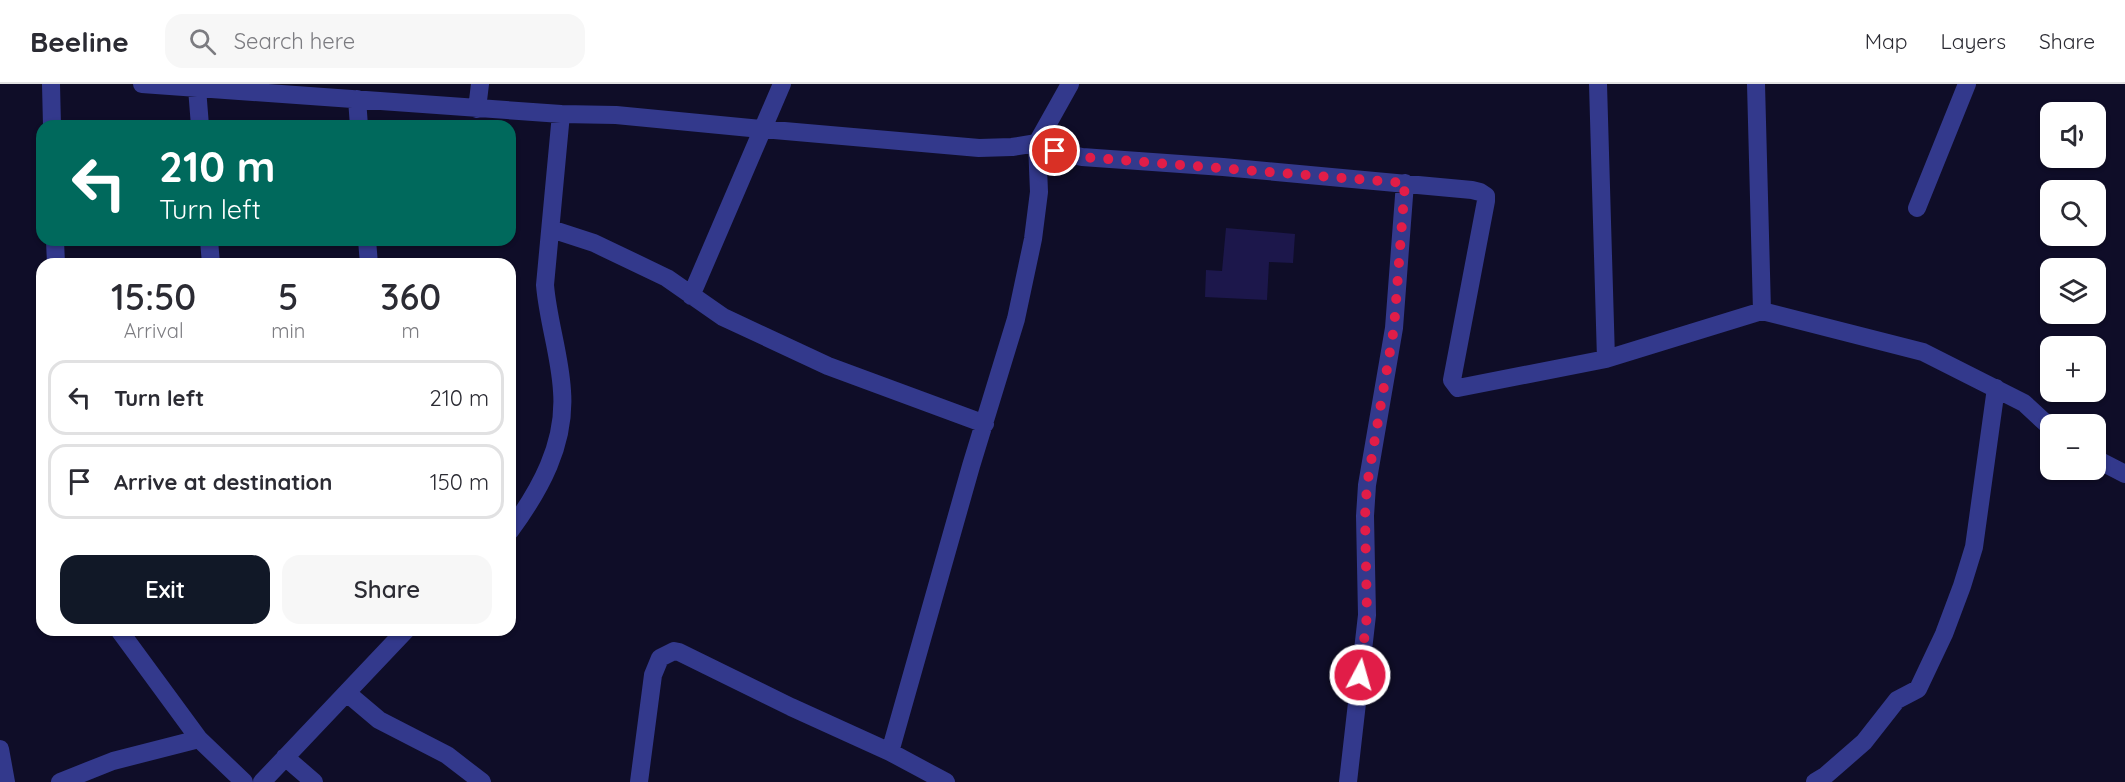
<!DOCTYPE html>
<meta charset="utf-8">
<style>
:root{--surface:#fff;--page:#f7f7f7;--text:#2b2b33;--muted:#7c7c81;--line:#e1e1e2;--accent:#111827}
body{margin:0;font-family:Quicksand,sans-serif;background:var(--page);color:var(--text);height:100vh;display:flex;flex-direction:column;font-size:22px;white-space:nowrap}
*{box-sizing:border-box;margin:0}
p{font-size:20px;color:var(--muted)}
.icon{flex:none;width:33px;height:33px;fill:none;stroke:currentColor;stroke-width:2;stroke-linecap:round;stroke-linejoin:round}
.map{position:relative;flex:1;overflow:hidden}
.details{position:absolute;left:36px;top:174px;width:480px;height:378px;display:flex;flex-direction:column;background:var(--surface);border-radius:18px;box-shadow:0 2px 4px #0004}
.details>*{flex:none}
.top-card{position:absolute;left:36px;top:36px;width:480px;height:126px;border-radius:18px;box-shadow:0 2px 4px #0004;background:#00695c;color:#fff;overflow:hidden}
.fabs{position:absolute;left:2040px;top:18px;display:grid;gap:12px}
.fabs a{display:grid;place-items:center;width:66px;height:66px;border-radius:12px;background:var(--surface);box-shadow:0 2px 4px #0004;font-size:30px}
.pin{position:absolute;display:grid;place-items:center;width:51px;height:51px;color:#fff;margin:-26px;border:3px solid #fff;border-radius:50%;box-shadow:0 2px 6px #0007}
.me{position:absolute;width:66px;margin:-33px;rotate:6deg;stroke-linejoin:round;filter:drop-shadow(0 0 4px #0008)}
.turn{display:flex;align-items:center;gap:21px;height:126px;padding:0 24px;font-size:27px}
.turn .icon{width:78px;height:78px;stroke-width:2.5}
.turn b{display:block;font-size:42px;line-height:51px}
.eta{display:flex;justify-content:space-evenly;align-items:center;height:102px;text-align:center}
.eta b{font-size:36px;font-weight:600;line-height:42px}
.cta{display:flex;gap:12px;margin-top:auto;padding:12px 24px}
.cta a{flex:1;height:69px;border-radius:18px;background:var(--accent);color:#fff;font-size:24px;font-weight:600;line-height:69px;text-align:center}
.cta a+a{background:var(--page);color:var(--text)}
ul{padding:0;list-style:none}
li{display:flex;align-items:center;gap:18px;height:75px;margin:0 12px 9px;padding:0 12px;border:3px solid var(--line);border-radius:18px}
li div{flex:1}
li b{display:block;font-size:22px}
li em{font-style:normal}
header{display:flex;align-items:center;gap:36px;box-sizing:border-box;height:84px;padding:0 30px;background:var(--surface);border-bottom:2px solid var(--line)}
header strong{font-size:28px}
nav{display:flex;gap:33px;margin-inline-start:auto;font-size:21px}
.search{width:420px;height:54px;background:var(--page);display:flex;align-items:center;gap:15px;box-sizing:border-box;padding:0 21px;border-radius:18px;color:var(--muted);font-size:22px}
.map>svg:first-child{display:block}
</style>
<header>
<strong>Beeline</strong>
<div class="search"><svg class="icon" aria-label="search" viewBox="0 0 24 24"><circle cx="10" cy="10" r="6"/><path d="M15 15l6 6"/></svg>Search here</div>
<nav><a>Map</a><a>Layers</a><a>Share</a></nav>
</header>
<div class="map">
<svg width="2125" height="698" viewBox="0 0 2125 698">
<rect width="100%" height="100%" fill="#0f0d28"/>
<!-- building -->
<path fill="#1c174b" d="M1226,144L1295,150L1293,179L1269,178L1267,216L1205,213L1206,186L1222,187Z"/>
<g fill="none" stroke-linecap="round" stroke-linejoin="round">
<!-- minor -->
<path stroke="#33398c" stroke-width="18" d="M51,0L52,42
M142,0L561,30L616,31L761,45L979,64L1012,63L1037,59L1055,67L1082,73L1223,83L1472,106L1480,108L1486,112V117L1452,296L1458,304L1606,275L1762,227L1923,268L2024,319L2050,343
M1598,0L1606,275
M1756,0L1762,227
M197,4L200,42
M357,15L359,42
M477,25L480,0
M1917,124L1967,0
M551,145L594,159L667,194L723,233L828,282L985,340
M55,156L56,180
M209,156L211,180
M367,156L369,180
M691,212L782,0
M2096,375L2125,390
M510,447C540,406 566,360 562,307C560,271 548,237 545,201L561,30
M119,546L199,655L244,698
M347,609L379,636L447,671L482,698
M0,665L6,698
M890,668L971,382L1016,235L1033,155L1039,108L1037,59L1070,0
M285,673L314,698
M60,698L113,677L199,655
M262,698L406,546
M639,698L653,591L660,574L674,567L679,568L791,623L890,668L946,698
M1348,698L1367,531L1365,432L1367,401L1394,244L1405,99
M1815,698L1825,692L1864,658L1897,616L1918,605L1944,550L1962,502L1974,463L1996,304"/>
</g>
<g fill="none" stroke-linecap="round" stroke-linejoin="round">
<!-- route -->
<path stroke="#e11d48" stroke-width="10" stroke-dasharray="0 18" d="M1055,67L1082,73L1405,99L1394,244L1367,401L1365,432L1367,531L1360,591"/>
</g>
</svg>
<div class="fabs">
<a><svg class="icon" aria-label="sound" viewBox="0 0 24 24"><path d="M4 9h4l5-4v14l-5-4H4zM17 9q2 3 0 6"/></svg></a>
<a><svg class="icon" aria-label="search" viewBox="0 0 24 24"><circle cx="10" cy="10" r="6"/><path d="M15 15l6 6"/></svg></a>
<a><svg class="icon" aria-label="layers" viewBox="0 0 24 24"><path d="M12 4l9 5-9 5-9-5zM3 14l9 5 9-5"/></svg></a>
<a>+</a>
<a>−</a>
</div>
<div class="pin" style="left:1055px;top:67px;background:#d93025"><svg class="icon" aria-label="arrive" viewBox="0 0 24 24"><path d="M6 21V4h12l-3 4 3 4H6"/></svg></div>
<svg class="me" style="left:1360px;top:591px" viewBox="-20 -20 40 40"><circle r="17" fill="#e11d48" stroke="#fff" stroke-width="3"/><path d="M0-11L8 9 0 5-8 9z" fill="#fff"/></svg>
<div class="top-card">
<div class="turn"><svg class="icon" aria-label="left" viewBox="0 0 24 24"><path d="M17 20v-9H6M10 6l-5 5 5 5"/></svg><div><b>210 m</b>Turn left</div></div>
</div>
<section class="details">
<div class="eta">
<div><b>15:50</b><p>Arrival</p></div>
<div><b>5</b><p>min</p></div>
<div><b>360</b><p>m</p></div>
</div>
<ul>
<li><svg class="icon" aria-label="left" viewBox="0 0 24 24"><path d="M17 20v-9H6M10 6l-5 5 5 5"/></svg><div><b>Turn left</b></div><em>210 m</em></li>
<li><svg class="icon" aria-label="arrive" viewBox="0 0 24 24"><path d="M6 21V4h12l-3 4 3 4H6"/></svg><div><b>Arrive at destination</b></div><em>150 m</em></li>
</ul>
<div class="cta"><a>Exit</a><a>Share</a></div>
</section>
</div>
